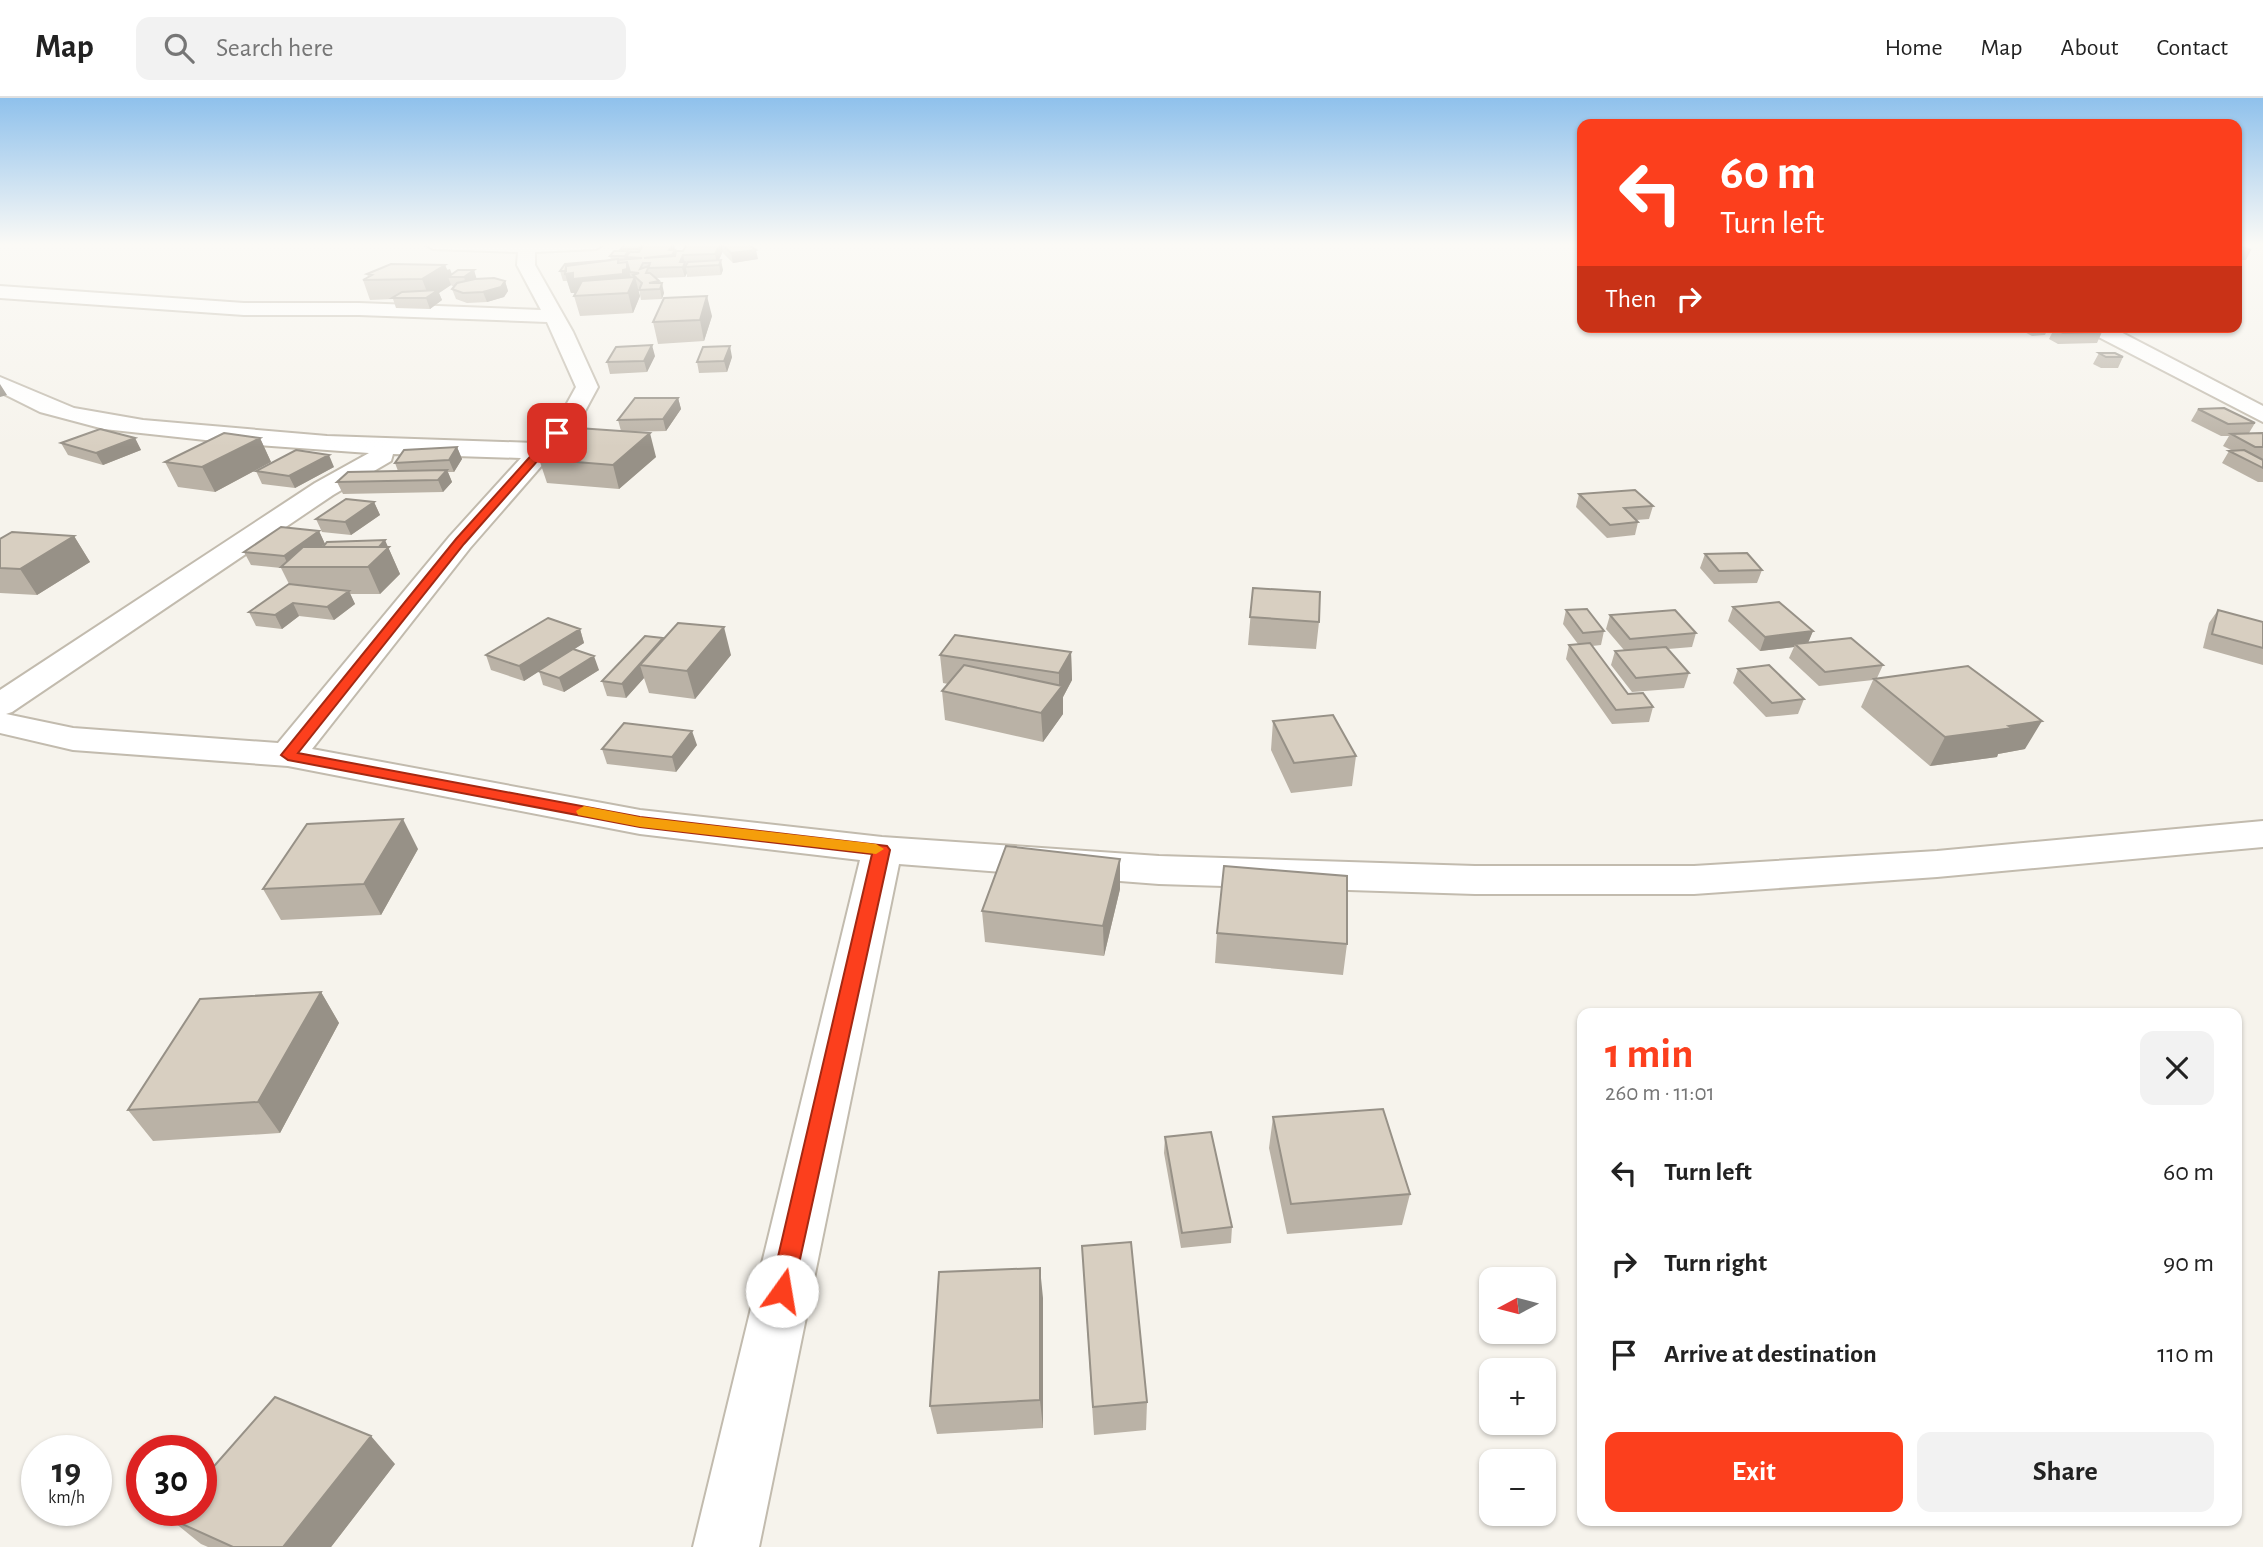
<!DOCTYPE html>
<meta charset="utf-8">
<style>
:root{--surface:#fff;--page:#f2f2f2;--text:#222;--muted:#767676;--line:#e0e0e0;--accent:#fc3f1d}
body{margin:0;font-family:"Alegreya Sans",sans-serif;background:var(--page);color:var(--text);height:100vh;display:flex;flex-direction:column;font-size:26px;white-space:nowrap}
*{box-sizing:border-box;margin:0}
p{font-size:23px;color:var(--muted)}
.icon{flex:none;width:38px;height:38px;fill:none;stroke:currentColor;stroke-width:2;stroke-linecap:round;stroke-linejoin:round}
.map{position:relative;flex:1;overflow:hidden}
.details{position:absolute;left:1577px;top:910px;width:665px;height:518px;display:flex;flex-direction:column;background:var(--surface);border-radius:14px;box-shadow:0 2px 5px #0004}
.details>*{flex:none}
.guide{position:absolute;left:1577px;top:21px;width:665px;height:214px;border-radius:14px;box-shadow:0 2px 5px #0004;background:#fc3f1d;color:#fff;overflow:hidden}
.needle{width:46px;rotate:263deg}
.controls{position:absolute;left:1479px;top:1169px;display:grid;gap:14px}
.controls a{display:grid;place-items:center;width:77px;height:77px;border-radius:14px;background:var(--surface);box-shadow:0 2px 5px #0004;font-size:35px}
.speed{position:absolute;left:21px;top:1337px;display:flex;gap:14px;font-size:35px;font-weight:700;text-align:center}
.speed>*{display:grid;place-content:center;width:91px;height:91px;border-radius:50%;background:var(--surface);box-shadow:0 2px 5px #0004;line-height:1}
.speed small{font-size:18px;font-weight:400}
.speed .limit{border:10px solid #d22;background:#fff;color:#111}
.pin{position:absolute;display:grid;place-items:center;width:60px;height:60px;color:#fff;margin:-30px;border-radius:14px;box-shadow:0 4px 10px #0006}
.me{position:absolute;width:77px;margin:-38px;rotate:13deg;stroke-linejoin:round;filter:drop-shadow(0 0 5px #0008)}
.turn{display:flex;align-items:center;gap:24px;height:147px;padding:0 28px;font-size:32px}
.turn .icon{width:91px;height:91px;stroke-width:2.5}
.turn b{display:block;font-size:49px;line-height:60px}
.then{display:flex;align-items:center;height:66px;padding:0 28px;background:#0003;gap:14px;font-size:26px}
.round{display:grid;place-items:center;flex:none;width:74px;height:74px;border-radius:14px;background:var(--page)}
.headline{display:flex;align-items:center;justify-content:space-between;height:119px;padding:0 28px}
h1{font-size:42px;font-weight:700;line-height:52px;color:var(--accent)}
.cta{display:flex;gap:14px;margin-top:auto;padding:14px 28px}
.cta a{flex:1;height:80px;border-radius:14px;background:var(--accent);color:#fff;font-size:28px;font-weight:700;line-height:80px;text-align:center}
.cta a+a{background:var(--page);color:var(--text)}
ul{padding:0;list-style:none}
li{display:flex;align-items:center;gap:21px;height:91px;padding:0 28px}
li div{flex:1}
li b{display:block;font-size:26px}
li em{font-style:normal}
header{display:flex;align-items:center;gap:42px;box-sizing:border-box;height:98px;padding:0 35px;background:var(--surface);border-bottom:2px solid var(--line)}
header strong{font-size:33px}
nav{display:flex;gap:38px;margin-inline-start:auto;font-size:24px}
.search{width:490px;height:63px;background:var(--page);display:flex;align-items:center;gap:18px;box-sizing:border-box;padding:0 24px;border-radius:14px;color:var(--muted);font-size:26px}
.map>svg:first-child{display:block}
</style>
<header>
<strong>Map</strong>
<div class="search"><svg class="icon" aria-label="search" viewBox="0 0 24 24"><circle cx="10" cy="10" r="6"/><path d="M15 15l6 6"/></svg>Search here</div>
<nav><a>Home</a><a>Map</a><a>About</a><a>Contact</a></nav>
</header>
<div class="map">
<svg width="2263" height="1449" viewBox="0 0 2263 1449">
<rect width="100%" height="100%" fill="#f6f3ec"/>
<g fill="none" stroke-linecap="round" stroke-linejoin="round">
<!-- street casing -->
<g stroke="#c2bbae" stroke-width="4">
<path id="street" d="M425,146H604L596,151L535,154V167L573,234L598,289L578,326L470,450L312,651L640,712L882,739L1159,758L1475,768H1694L1937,753L2263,723V749L1937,779L1694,796H1475L1159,786L899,766L759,1449H693L860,762L640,736L288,668L73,652L0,635V592L315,385L369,355L242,346L104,331L40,314L0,294V279L74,310L143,322L327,338L535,345L560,318L576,289L547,224L359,217H244L0,200V188L244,205H359L541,212L517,167L518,154L433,151ZM393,356L521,360L450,438L278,645L73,630L6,616L12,614L333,397L391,363Z
M2084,229H2111L2263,308V324L2087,233Z"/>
</g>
<!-- street -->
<use href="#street" fill="#fff" fill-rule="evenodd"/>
</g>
<!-- wall -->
<path fill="#bab2a6" d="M674,146L676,154L683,153L687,146H748L758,161L733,165L723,155V153L719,162L723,172L721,177L687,179V175L685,179L656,180L664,195L662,201L641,202L639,191L637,189L640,198L633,215L580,218L574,198L576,195H571L567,183H563L560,173L611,162L610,158L622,153L621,151Z
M445,167L447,171L452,176L474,172L476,181L505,183L508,193L504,199L487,204L467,205L456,201L452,191L455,189L452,188L451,187L439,195L442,202L430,211L396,210L393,201L370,202L363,182L368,179L367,176Z
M712,218L704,243L658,246L653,224Z
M2015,229H2066L2048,230L2045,237L2032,238Z
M2078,229H2098L2097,232L2102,234L2097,245L2058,246L2049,241L2054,231L2080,230Z
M2099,255L2123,259L2118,270H2101L2093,266Z
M655,258L647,274L610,276L607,264Z
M732,259L727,274L699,275L697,264Z
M678,300L681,311L666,333L628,334L656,359L619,391L547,385L539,361L621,333L618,322Z
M2198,311L2255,325L2249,335H2263V384H2258L2222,365L2229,353H2233L2223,348L2229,338H2221L2191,323Z
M135,340L141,352L103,367L68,357L61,345Z
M260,340L271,364L215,394L178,389L165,364Z
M457,349L462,361L454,374H448L452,384L443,394L343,396L337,384L398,373L395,365Z
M334,369L295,390L262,386L256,373Z
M1579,396L1653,408L1649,421L1636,422L1638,424L1635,437L1607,440L1576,409Z
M374,404L380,417L351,437L322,434L316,421Z
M319,433L325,446L321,449H388L400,476L380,496H350L355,506L334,522L299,518L282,531L256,528L249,514L289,486L281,470L251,467L244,454Z
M74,438L90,464L37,497L0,495V441Z
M1705,456L1762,472L1757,485L1714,486L1700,470Z
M1253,490L1319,524L1316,551L1248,547Z
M1733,509L1813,533L1808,545L1883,567L1877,580L2025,651L1998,656L1997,659L1930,668L1861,609L1873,582L1819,588L1789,560L1794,549L1760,553L1728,523Z
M1566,512L1604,533L1601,547L1592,548L1628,596L1653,609L1649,624L1612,626L1566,561L1569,547L1578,546L1563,526Z
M2218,512L2263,524V567L2203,550L2209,525Z
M1610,517L1696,535L1692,549L1668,551L1689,575L1684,590L1632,594L1611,567L1615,553L1624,552L1606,531Z
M580,531L584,545L574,551L599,572L564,594L543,587L539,573L524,583L491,572L486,557Z
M645,538L731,557L695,601L649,595L644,580L626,600L607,598L602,583Z
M1071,554L1072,582L1063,599V616L1043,644L945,622L942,593L948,586L943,585L940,557Z
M1738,571L1804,601L1798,616L1766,619L1733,585Z
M1273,623L1356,658L1352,688L1291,695L1271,652Z
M697,647L676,674L607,666L602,651Z
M418,751L381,817L281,822L263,791Z
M1120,761V791L1104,858L985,844L982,813Z
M1217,835L1347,846L1343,877L1215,865Z
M321,894L339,925L280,1035L153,1043L128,1012Z
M1273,1019L1410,1096L1402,1127L1287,1136L1269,1050Z
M1165,1039L1232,1129L1231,1145L1181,1150L1164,1055Z
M1082,1148L1147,1304L1146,1332L1094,1337Z
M1043,1200V1330L937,1336L930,1308Z
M395,1366L331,1449H208L201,1446L169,1420Z"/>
<!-- shaded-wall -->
<path fill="#979187" d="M673,146H674L678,161L651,169Z
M720,146H722L723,153L717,166L715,156Z
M756,152L758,161L733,165L731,155Z
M2251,152L2246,162H2236V153Z
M628,153L630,159H626L632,185L635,179L640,198L633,215L628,195H571L565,176L623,172L627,167L625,158Z
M683,157L687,175L685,179L680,164Z
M721,162L723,172L721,177L719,167Z
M445,167L447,172L450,171L453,179H448L451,187L439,195L442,202L430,211L426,200L429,199L422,181Z
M474,172L477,182L467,189L464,179Z
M505,183L508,193L504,199L487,204L483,194Z
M659,183L660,189L662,185L664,195L662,201L660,191L649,185Z
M707,198L712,218L704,243L700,222Z
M652,247L655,258L647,274L644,263Z
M730,248L732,259L727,274L724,263Z
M0,286L7,297L0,299Z
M678,300L681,311L666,333L663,321Z
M650,335L656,359L619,391L613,367Z
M135,340L141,352L103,367L96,355Z
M260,340L271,364L215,394L202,369Z
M457,349L462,361L454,374L449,362Z
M329,357L334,369L295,390L289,378Z
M447,372L452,384L443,394L438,382Z
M374,404L380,417L351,437L345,424Z
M319,433L325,446L293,469H289L284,458Z
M74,438L90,464L37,497L20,471Z
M385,442L400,476L380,496L368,469L375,454Z
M349,493L355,506L334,522L327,509Z
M293,505L299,518L282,531L275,517Z
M724,529L731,557L695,601L687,573Z
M580,531L584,545L524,583L519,568Z
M1813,533L1807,547L1795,546L1794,549L1760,553L1765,539Z
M663,540L640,567L644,580L626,600L622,586Z
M1071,554L1072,582L1063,599V616L1043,644L1041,615L1059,591V575Z
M594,558L599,572L564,594L559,580Z
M2042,623L2025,651L1998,656L1997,659L1930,668L1945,639Z
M692,633L697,647L676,674L672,659Z
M403,721L418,751L381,817L364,786Z
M1120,761V791L1104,858L1103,828Z
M321,894L339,925L280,1035L258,1004Z
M1040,1170L1043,1200V1330L1040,1302Z
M371,1338L395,1366L331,1449H283Z"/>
<!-- building -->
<path fill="#d8cfc1" stroke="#979187" stroke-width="2" d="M625,146H642L639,151H621Z
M644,146H673L669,152H675L672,157L644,160L675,158L676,153H683L687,146H720L715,156L683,157L680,164H685L683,169L648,170L650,165H643L640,171L649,168L646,175H650L659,183L649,185H662L660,191L639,192L642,185L633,177L639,175L630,174L627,164L619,165L618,162L642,160L626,159L630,154H639Z
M722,146H748L756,152L731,155Z
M2236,147L2251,152L2236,153Z
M614,153H628L625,158H610Z
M618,161V165L627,164V171L623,172V176L573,181V175L565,176L566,168Z
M612,162L566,168V173H560L565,166Z
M721,162L719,167L685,169L688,164Z
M391,166L445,167L422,181L363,182L372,177L367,176Z
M458,172H474L464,179H448Z
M635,179L628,195L574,198L582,183Z
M494,180L505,183L501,189L483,194L463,195L452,191L457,185L475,181Z
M438,192L426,200H392L402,194Z
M707,198L700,222L653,224L664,200Z
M2093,230L2102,234L2063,235L2054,231Z
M652,247L644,263L607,264L616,249Z
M730,248L724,263L697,264L703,249Z
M2099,255H2115L2123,259H2106Z
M635,300H678L663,321L618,322Z
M2224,310L2255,325L2228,326L2198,311Z
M578,330L650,335L613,367L539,361Z
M100,331L135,340L96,355L61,345Z
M224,335L260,340L202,369L165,364Z
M2262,335H2263V349H2255L2231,336Z
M457,349L449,362L395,365L404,352Z
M296,352L329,357L289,378L256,373Z
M2244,352L2263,362V370L2229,353Z
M447,372L438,382L337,384L348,374Z
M1635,392L1653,408L1624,410L1638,424L1610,427L1579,396Z
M346,401L374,404L345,424L316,421Z
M281,429L319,433L284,458L244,454Z
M12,434L74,438L20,471L0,470V441Z
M385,442L379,449H323L327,444Z
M303,449H389L368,469H281Z
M1747,455L1762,472L1719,473L1705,456Z
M289,486L349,493L327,509L293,505L275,517L249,514Z
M1253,490L1320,494L1319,524L1250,519Z
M1779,504L1813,533L1765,539L1733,509Z
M1587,511L1604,533L1583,535L1566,512Z
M1675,512L1696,535L1630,541L1610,517Z
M2218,512L2263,524V550L2212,536Z
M548,520L580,531L519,568L486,557Z
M678,525L724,529L687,573L640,567Z
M955,537L1071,554L1059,575L940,557Z
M645,538L663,540L622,586L602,583Z
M1851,540L1883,567L1825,574L1795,546Z
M1590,545L1628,596L1643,595L1653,609L1616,612L1569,547Z
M1666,549L1689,575L1636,580L1615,553Z
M573,551L594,558L559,580L538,573Z
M964,567L1062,588L1041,615L942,593Z
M1769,567L1804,601L1772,605L1738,571Z
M1968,568L2042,623L2009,628L2013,630L1945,639L1874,581Z
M1333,617L1356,658L1294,665L1273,623Z
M624,625L692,633L672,659L602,651Z
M403,721L364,786L263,791L307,726Z
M1006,748L1120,761L1103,828L982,813Z
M1224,768L1347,778V846L1217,835Z
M321,894L258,1004L128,1012L200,901Z
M1383,1011L1410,1096L1291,1106L1273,1019Z
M1211,1034L1232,1129L1182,1135L1165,1039Z
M1131,1144L1147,1304L1093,1309L1082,1148Z
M1040,1170V1302L930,1308L939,1174Z
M275,1299L371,1338L283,1449H233L169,1420L176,1412H201V1383Z"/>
<!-- sky -->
<linearGradient id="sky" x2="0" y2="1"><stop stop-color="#8fc1ec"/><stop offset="0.42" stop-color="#fbfaf6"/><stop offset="1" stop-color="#fbfaf6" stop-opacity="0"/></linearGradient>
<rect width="2263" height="349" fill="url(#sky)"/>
<!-- route -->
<path fill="#fc3f1d" stroke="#a42913" stroke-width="2" d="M554,332L562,335L464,446L298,655L640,719L887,748L890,752L793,1193L790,1201L782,1204L774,1201L770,1193L872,756L640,729L288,662L281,657L456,441Z"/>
<!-- slow -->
<path fill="#f59e0b" d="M584,708L640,719L876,746L884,751L876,756L640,729L578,717L576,713Z"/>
</svg>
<div class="controls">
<a><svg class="needle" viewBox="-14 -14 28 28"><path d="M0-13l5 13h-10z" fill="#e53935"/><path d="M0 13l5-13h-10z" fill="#767676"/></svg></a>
<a>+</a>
<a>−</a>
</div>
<div class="speed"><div>19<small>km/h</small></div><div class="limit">30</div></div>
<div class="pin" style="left:557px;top:335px;background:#d93025"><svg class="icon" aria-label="arrive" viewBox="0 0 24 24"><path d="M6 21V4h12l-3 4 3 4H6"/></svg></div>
<svg class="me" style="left:782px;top:1193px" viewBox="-20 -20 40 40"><circle r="19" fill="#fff"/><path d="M0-13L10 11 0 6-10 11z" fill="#fc3f1d"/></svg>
<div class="guide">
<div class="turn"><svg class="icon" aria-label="left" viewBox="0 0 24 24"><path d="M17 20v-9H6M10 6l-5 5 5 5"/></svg><div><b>60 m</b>Turn left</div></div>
<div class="then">Then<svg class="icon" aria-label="right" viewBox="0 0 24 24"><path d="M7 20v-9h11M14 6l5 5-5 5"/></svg></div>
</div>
<section class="details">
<div class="headline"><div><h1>1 min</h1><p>260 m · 11:01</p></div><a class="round"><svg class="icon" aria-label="close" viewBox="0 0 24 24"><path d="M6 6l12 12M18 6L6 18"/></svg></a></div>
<ul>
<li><svg class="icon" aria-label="left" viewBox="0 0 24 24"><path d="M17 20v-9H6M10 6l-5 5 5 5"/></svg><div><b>Turn left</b></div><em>60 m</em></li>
<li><svg class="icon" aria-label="right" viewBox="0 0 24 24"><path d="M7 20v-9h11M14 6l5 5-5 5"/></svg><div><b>Turn right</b></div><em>90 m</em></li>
<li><svg class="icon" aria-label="arrive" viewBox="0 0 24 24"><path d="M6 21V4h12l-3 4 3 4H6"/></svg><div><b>Arrive at destination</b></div><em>110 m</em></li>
</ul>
<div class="cta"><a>Exit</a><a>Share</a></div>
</section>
</div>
